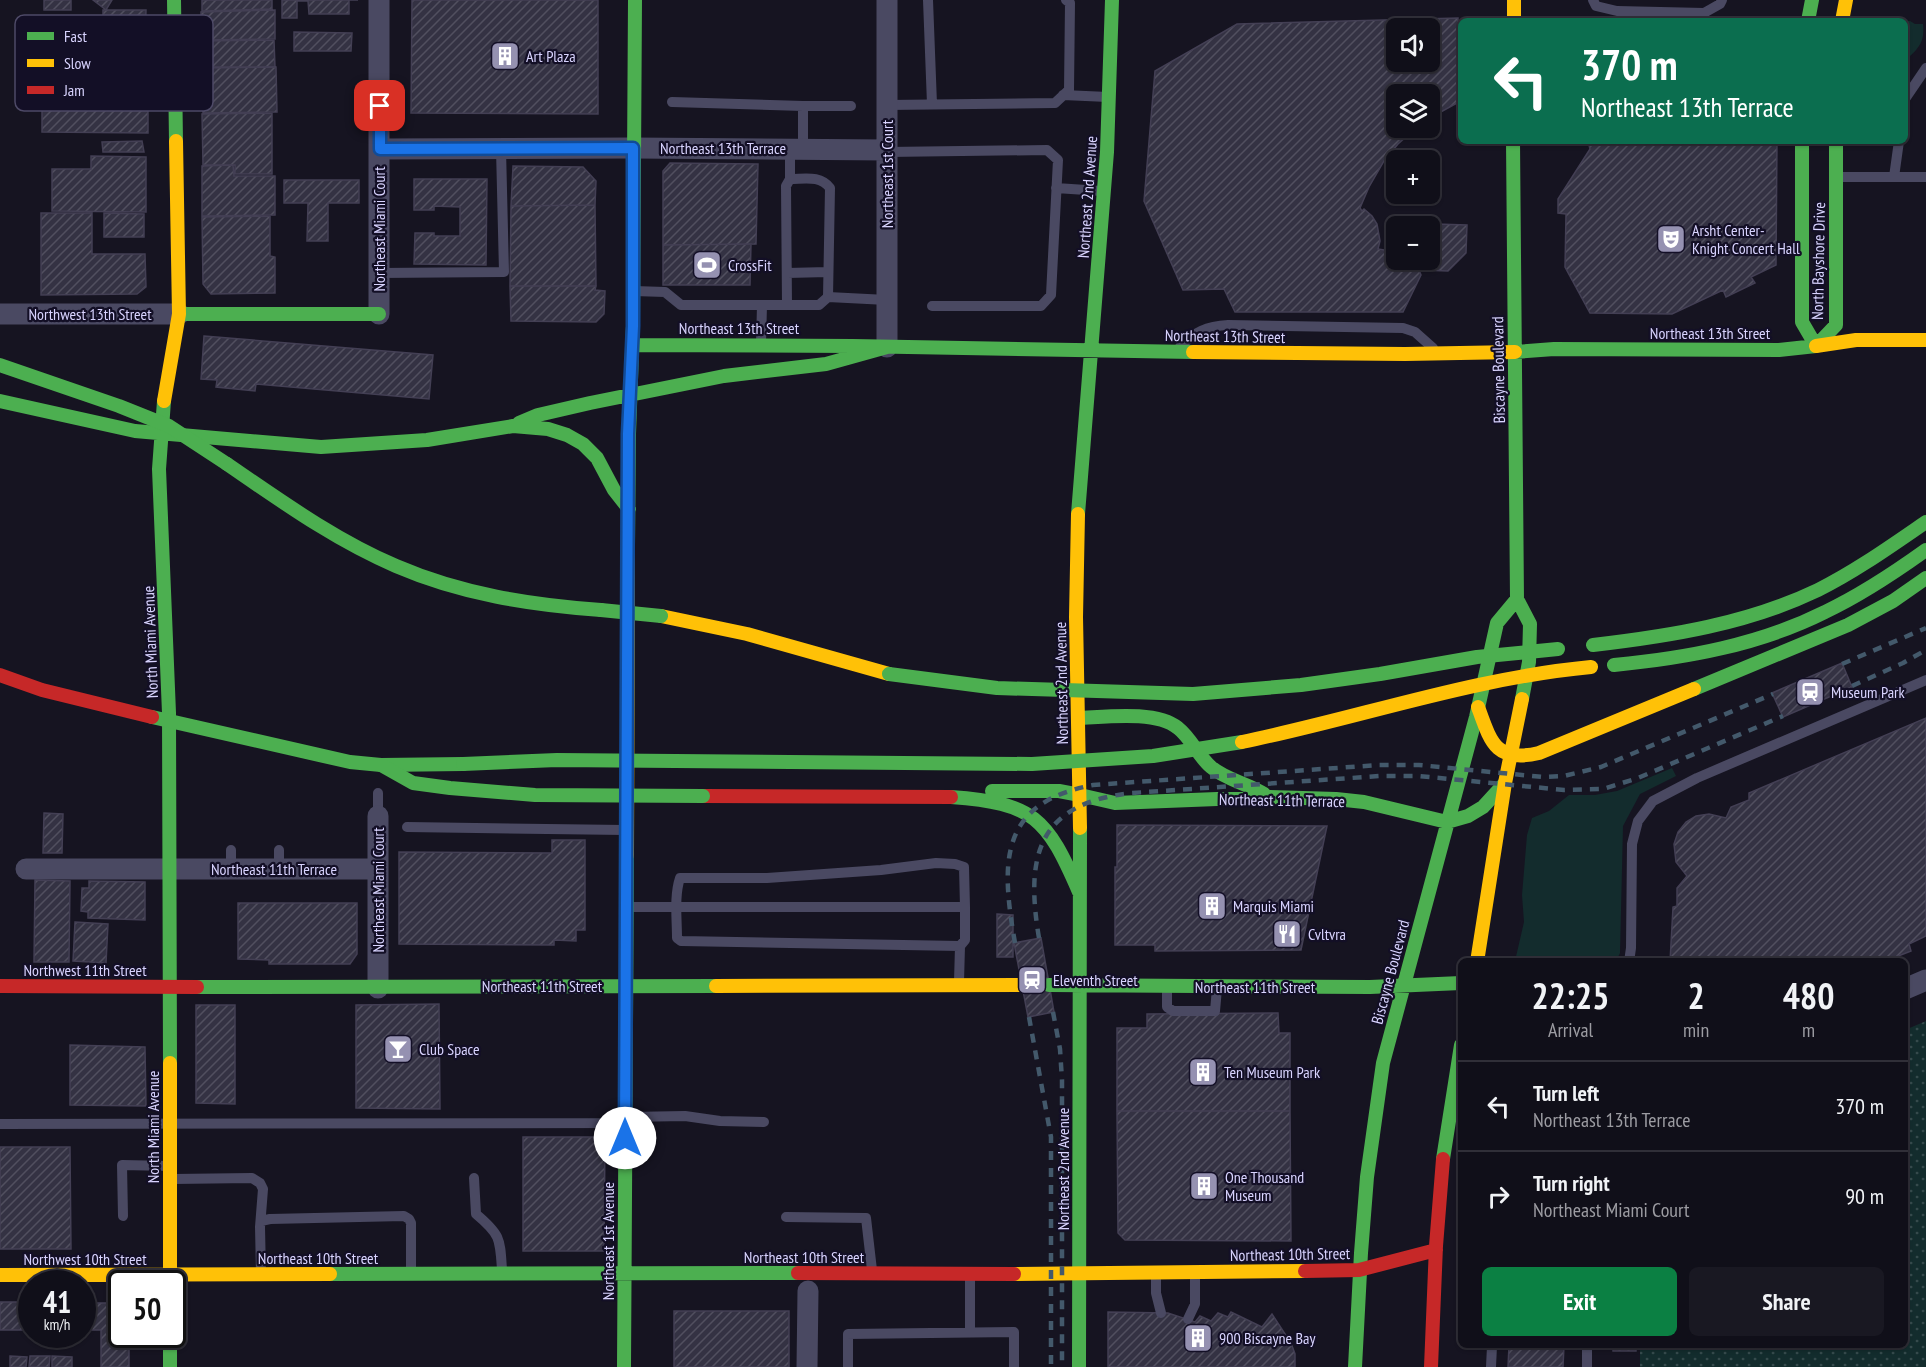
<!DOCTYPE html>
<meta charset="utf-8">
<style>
:root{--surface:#100f19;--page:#191822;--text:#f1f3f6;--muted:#9c9ca2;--line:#302f38;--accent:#0b8043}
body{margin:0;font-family:"PT Sans Narrow",sans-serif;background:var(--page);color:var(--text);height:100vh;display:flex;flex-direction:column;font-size:22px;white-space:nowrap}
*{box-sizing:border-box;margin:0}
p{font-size:20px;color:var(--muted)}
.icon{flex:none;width:33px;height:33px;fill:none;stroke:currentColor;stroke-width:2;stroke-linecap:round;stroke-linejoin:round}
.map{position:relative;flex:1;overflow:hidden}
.sheet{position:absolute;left:1458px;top:958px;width:450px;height:390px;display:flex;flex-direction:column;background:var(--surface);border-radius:9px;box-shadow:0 2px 4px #0004,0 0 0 2px var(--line)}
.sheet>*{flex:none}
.guide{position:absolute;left:1458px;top:18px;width:450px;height:126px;border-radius:9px;box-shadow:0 2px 4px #0004,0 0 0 2px var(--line);background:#0b6e4f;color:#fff;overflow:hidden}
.controls{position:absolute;left:1386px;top:18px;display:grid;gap:12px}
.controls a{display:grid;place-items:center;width:54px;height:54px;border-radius:9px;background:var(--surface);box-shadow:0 2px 4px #0004,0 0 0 2px var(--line);font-size:30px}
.speed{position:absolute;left:18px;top:1270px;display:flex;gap:12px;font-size:30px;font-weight:700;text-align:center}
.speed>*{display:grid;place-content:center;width:78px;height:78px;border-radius:50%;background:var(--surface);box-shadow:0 2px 4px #0004,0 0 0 2px var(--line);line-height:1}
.speed small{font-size:15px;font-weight:400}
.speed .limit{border:3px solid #111;border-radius:9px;background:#fff;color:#111}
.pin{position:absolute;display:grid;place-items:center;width:51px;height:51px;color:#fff;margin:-26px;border-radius:12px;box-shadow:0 3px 9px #0006}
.me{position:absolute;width:66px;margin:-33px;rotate:0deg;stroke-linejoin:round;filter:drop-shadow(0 0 4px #0008)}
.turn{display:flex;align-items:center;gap:21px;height:126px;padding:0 24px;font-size:27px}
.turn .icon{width:78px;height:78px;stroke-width:2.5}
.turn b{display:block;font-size:42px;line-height:51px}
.eta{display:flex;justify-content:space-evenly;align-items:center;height:102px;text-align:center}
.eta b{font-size:36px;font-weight:700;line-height:42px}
.action{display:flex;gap:12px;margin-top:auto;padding:12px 24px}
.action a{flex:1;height:69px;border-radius:9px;background:var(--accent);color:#fff;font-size:24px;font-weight:700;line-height:69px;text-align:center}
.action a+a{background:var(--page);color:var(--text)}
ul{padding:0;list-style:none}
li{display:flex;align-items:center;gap:18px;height:90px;padding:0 24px;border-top:2px solid var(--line)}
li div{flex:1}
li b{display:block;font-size:22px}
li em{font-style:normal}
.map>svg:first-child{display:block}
</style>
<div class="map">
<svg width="1926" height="1367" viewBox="0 0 1926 1367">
<defs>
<pattern id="park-dots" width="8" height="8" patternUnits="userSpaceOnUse" patternTransform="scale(1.5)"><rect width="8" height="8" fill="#132c2d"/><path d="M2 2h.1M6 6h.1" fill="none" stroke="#354a4c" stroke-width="1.8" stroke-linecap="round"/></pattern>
<pattern id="building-hatch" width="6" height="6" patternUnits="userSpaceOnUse" patternTransform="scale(1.5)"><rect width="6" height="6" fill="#343243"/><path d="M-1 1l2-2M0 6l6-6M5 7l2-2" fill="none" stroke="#514f5f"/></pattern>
</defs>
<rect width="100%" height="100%" fill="#161421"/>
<!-- grass -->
<path fill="#132c2d" d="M1867,20L1910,21L1915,24H1923C1925,44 1918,48 1905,61V21H1865Z
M1672,768L1676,776L1640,794L1623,826L1620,953L1616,961H1515L1524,922L1522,895L1527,835L1532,818L1549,811L1569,795H1595L1617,791Z"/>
<!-- park -->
<path fill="url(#park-dots)" d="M1926,1021V1367H1640V1346H1905V1030Z"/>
<!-- building -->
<path fill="url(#building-hatch)" stroke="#433f54" stroke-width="1.5" fill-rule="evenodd" d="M44,0H71V10H44Z
M93,0H112L106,10Z
M202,0H272V9L202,11Z
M282,0H358H349V14H309L308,1H297V18H282Z
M412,0H598V114L411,113Z
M103,10H146L145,47L103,46Z
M275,10V39L202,40L201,12Z
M1458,18L1457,103L1430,118V94H1396V128H1416L1398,144L1384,161L1369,187L1360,208L1362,211L1364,209L1372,216L1377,224L1380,241L1378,249L1396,252V260H1414L1416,263L1417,260H1430V231L1436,224L1467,225L1466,253L1448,271L1419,270L1421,275L1403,312H1235L1224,289L1183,290L1144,201L1155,71L1237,24ZM1396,28H1430V62H1396Z
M294,32L352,33L351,51H294Z
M274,40L275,67H202V41Z
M276,67L277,112L203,113L202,68Z
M139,89H148V133L42,132V93H60V96L134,97V92L139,93Z
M272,113V174H235V165H203L202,114Z
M142,141L144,152H103L102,142Z
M1588,141H1777L1776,265L1751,277L1755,283L1726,297L1723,290L1672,314L1590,313L1565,267L1566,214L1558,213V199L1590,149Z
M91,156L146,157V212L52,211V169H91Z
M670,163L758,164L756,244L663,245V171Z
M233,165L234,176H275V215L202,216V166Z
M513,166L583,167L596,181L595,205L511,206Z
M414,179H487L486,265L414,264L415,233H434V236H460V207L434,206V210H414Z
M284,180H359V203H328V241H307L308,203H284Z
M595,205L596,286H510L511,206Z
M41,213H92V254H145L146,287L137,294L41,295Z
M104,213L144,214V237H104Z
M270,216V256L275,257V293L211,294L203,284L202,217Z
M751,244L750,285H663V245Z
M510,286H596L595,290L605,291L604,314L596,322L511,321Z
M204,336L433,355L429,399L256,384L255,391L216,387L217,380L201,379Z
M1842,663L1852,687L1783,717L1772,693Z
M1926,718V936L1909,944L1911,951L1883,962H1670L1673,907L1677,906V888L1687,876L1676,862L1674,844L1678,832L1686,822L1696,816L1709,814L1726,818L1731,807L1749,800V793Z
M44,813L63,814L62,853H43Z
M1117,825L1327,826L1301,950L1155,951V945H1115V867H1117Z
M552,840H585V930H576V941L554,940V945L399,944V852L552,853Z
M35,880L70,881L69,962H34Z
M89,881L145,882V920L88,918V912L81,911L82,888H89Z
M238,903H357V954L350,964H269V960L238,959Z
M997,914L1013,915V957H997Z
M75,922L108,924L106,963L73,961Z
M1041,938L1054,1012L1028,1017L1014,943Z
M439,1004L440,1109L356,1108V1005Z
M196,1005H235V1104L196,1103Z
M1278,1013L1279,1033H1290V1111H1117V1028H1147V1014Z
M70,1045L145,1047L146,1106L70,1105Z
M1117,1111H1290L1291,1241L1125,1240L1118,1233Z
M523,1137H605L604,1251H523Z
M0,1147H70L71,1249H0Z
M0,1302H32V1330H0Z
M82,1303H116L122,1305V1335H129V1367H101V1330H82Z
M674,1311H789V1367H674Z
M1108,1312L1168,1313L1195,1322L1200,1316L1211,1321L1218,1313L1228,1317L1231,1312L1262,1327L1272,1314L1291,1343L1295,1354V1367H1108Z
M1509,1346H1564L1563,1367H1508Z
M1613,1346H1636V1351H1613Z
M10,1356L27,1357L26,1367H10Z
M30,1356H50L49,1367H29Z
M52,1356L72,1357V1367H52Z"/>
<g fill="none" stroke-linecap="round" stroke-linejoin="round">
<!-- lane -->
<path stroke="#4a4962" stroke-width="10" d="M928,0L932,104
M1593,0L1596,6L1617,11L1704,13L1720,4L1722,0
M75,60H172
M1063,95L1108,97
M1905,99L1926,68
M672,102L803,106V149
M887,105L1055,103L1069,90L1070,3L1066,0
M803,106H851
M887,152L1047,150L1058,160L1051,295L1041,306H932
M1839,177H1926
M1894,177L1899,141
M790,179V149
M1056,188L1101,191
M379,273L504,272L501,149
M787,273L828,272
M634,291L665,292L681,305H819L828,297L830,188C820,175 805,179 790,179L786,186L787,305
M828,297L887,300
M761,344L762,305
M1180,347C1194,332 1207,326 1228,325L1403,328L1415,332L1433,348
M378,816V793
M407,827L625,830
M279,850V869
M231,869V850
M629,907H965V940L960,946L681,941L677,938C677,919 674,896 680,878H767L881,870L936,863L955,864L964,867L965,907
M1629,962L1631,948L1632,844L1638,821L1653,801L1697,778L1926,680
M959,982L960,946
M1167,986V1007L1173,1011H1215L1217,988
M628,1117L685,1116L720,1121L764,1122
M0,1124L624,1123
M474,1178L476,1214C501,1235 500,1239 502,1270
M173,1179L252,1178L260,1183L263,1189L260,1227L261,1273
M123,1216L122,1165L169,1166
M786,1217L866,1218L872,1270
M261,1221L270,1219L404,1216L409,1219L411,1223V1271
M970,1274V1333
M1156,1275V1293L1161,1313
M1188,1319L1195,1304V1273
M848,1367V1334L1014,1332V1367
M1491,1367L1492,1346
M1587,1367V1346"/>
<!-- street -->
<path stroke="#4a4962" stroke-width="21" d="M380,149L633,148L887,150
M0,314H179
M379,314V0
M887,347V0
M26,869H378
M378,988V816
M1905,989L1926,980
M807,1367L808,1291"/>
<!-- fast -->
<path stroke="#4caf50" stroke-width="14" d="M174,0L176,141
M1808,21L1812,0
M1513,141L1517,599L1530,624L1529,662L1522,699
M1802,141V322L1816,346L1836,325V141
M179,314H379
M632,345L853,346L1193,352
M1515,352L1554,349L1779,350L1816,346
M0,401L135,431L321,447L427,440L513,426L548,429L567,435L583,444L597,458L614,490L629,509
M164,401L159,469L169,713L170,1063
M519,423L538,415L590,403L724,376L826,364L887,347
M227,464C281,501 335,540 396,566C461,594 530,605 601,610
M1078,514L1107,152L1112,0
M628,546L629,434L633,326L635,0
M1593,645C1670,636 1747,624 1818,590C1856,571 1891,546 1926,522
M1614,665C1686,658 1759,645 1825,612C1861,595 1894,573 1926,550
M1694,689L1848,625L1893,601L1926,578
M1078,718C1105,717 1156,710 1178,728C1191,738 1198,756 1211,767C1226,780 1247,783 1264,794
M381,765L463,764
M992,791H1059L1080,795
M1080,795L1115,803L1268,797L1336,799L1364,802L1447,822L1468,816L1483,807L1505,783
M951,797C1034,803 1047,818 1079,892
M1049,985L1370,987L1461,983
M197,987L716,986
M1443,1159L1461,1045
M330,1274L798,1273
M170,1335V1367
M624,1367L627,855
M1079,1367L1080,828
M1355,1367L1361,1253L1367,1177L1383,1063L1476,717L1497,623L1517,599"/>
<!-- slow -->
<path stroke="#ffc107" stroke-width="14" d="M1514,0V21
M1842,21L1846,0
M1816,346L1856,340H1926
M1193,352L1405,354L1515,352
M164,401L179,314L176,141
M1078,514L1076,617L1080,828
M661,616L747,634L889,674
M1478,707C1491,743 1496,763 1539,753L1694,689
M627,855L628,546
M1477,962L1505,783L1522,699
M716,986L1022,985
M170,1063V1284
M1014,1274L1305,1271
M0,1275L330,1274"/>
<!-- jam -->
<path stroke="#c62828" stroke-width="14" d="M703,796L951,797
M0,986L197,987
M1305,1271L1359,1270L1436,1250
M798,1273L1014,1274
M1431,1367L1436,1246L1443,1159"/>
<!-- rail -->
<path stroke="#43596b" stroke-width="4.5" stroke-dasharray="9 8" stroke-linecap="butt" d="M1842,664L1926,628
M1852,686L1903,663L1926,650
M1039,938C1025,855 1038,803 1132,793L1380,776H1419L1564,790L1603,789L1638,778L1783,716
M1015,943C1001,863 998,803 1093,785L1379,765H1419L1543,777L1564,776L1601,767L1773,694
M1053,1012L1060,1049L1062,1080V1367
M1029,1017L1051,1137V1367"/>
<!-- fast-bridge -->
<path stroke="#4caf50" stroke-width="14" d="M0,365L119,406L169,426L227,464
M601,610L661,616
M889,674L997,688L1193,694L1301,685L1380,674L1477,657L1558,649
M152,717L350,762L381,765L413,783L450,788L535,795L703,796
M463,764L557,760L1032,764L1153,756L1242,742"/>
<!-- slow-bridge -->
<path stroke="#ffc107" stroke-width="14" d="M1242,742C1359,718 1472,678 1591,667"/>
<!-- jam-bridge -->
<path stroke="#c62828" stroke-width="14" d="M0,675L42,690L152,717"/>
</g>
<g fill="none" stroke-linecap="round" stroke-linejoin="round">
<!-- route casing -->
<g stroke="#114b97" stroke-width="15">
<path id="route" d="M380,106V149L633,148V326L628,434L625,1138"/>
</g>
<!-- route -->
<use href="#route" stroke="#1a73e8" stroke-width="10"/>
</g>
<!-- icons -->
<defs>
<g id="building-square" transform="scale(1.5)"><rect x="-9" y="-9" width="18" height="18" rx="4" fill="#9591b1" stroke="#130f26"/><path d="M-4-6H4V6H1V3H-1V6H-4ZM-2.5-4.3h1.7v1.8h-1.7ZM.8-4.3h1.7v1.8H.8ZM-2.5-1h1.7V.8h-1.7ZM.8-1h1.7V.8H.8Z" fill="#fff"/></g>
<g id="theatre-square" transform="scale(1.5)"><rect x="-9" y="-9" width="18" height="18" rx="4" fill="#9591b1" stroke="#130f26"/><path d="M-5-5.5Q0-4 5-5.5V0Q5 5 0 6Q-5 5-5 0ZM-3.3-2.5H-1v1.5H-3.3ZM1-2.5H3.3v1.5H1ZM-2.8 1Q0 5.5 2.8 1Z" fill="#fff"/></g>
<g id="stadium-square" transform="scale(1.5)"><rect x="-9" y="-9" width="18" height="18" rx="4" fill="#9591b1" stroke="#130f26"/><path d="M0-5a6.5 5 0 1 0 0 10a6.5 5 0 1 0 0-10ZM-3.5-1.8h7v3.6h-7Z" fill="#fff"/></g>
<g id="station-square" transform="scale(1.5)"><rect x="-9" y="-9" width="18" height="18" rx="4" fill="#9591b1" stroke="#130f26"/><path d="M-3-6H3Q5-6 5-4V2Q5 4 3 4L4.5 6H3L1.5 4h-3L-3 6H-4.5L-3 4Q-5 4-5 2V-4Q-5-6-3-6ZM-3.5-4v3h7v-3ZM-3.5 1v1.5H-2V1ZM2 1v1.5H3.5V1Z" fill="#fff"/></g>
<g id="restaurant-square" transform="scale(1.5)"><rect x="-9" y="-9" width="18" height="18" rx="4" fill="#9591b1" stroke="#130f26"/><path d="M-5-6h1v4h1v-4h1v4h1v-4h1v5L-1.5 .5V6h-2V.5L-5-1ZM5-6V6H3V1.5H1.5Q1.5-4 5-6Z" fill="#fff"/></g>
<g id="bar-square" transform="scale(1.5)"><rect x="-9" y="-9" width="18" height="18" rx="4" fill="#9591b1" stroke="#130f26"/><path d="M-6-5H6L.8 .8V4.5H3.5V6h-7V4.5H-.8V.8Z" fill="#fff"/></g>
</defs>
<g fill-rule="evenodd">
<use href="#building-square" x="505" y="56"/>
<use href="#theatre-square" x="1671" y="239"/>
<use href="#stadium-square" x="707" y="265"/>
<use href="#station-square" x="1810" y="692"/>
<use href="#building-square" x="1212" y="906"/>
<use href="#restaurant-square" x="1287" y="934"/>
<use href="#station-square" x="1032" y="980"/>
<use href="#bar-square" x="398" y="1049"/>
<use href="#building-square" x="1203" y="1072"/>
<use href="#building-square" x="1204" y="1186"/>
<use href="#building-square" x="1198" y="1338"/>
</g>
<g text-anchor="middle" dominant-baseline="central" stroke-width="4.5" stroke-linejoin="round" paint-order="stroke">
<!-- poi labels -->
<g font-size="16" fill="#d9d4ff" stroke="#130f26" text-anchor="start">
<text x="526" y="56">Art Plaza</text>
<text x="1692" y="230">Arsht Center-<tspan x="1692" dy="18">Knight Concert Hall</tspan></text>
<text x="728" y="265">CrossFit</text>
<text x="1831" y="692">Museum Park</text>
<text x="1233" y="906">Marquis Miami</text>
<text x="1308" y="934">Cvltvra</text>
<text x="1053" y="980">Eleventh Street</text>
<text x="419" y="1049">Club Space</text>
<text x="1224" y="1072">Ten Museum Park</text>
<text x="1225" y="1177">One Thousand<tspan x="1225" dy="18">Museum</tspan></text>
<text x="1219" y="1338">900 Biscayne Bay</text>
</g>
<!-- street labels -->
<g font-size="16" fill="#d9d4ff" stroke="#130f26">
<text x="723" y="148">Northeast 13th Terrace</text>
<text transform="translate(887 174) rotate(-90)">Northeast 1st Court</text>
<text transform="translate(1087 197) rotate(-86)">Northeast 2nd Avenue</text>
<text transform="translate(379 229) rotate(-90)">Northeast Miami Court</text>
<text transform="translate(1818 261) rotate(-89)">North Bayshore Drive</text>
<text x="90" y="314">Northwest 13th Street</text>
<text x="739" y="328">Northeast 13th Street</text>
<text x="1710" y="333">Northeast 13th Street</text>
<text transform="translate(1225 336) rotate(1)">Northeast 13th Street</text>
<text transform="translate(1498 370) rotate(-91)">Biscayne Boulevard</text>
<text transform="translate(150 642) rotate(-92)">North Miami Avenue</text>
<text transform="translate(1061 683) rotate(-91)">Northeast 2nd Avenue</text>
<text transform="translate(1282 800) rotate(1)">Northeast 11th Terrace</text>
<text x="274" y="869">Northeast 11th Terrace</text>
<text transform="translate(378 890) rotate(-90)">Northeast Miami Court</text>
<text x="85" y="970">Northwest 11th Street</text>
<text transform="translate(1390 972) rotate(-75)">Biscayne Boulevard</text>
<text x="542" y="986">Northeast 11th Street</text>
<text x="1255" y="987">Northeast 11th Street</text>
<text transform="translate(153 1127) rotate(-90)">North Miami Avenue</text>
<text transform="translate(1063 1169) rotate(-90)">Northeast 2nd Avenue</text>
<text transform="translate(608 1241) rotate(-90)">Northeast 1st Avenue</text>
<text transform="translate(1290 1254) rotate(-1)">Northeast 10th Street</text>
<text x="804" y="1257">Northeast 10th Street</text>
<text x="318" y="1258">Northeast 10th Street</text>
<text x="85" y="1259">Northwest 10th Street</text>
</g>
</g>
<!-- legend -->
<rect x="15" y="15" width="198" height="96" rx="9" fill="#130f26" stroke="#4e4a67" stroke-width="1.5"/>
<rect x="27" y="32" width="27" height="8" fill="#4caf50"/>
<rect x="27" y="59" width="27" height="8" fill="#ffc107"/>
<rect x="27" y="86" width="27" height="8" fill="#c62828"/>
<g font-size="16" fill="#d9d4ff">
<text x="64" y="42">Fast</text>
<text x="64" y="69">Slow</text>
<text x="64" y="96">Jam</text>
</g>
</svg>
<div class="controls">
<a><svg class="icon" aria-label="sound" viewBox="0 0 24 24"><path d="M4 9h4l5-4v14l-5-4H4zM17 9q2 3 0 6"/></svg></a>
<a><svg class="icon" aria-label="layers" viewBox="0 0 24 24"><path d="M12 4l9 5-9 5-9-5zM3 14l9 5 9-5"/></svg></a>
<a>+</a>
<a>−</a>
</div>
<div class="speed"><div>41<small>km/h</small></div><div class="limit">50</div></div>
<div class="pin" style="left:380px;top:106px;background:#d93025"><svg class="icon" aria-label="arrive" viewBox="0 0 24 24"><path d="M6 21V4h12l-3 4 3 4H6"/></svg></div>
<svg class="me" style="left:625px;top:1138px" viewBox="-20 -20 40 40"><circle r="19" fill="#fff"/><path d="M0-13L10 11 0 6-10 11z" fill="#1a73e8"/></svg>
<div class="guide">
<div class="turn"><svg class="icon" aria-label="left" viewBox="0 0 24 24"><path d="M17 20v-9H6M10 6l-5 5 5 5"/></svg><div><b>370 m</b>Northeast 13th Terrace</div></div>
</div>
<section class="sheet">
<div class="eta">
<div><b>22:25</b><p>Arrival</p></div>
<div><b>2</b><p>min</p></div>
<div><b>480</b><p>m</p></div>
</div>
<ul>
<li><svg class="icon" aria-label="left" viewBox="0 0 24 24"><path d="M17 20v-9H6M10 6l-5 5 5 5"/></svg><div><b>Turn left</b><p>Northeast 13th Terrace</p></div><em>370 m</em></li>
<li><svg class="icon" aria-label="right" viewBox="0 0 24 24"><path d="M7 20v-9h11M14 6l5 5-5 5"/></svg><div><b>Turn right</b><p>Northeast Miami Court</p></div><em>90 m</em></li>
</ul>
<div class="action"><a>Exit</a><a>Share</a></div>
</section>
</div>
